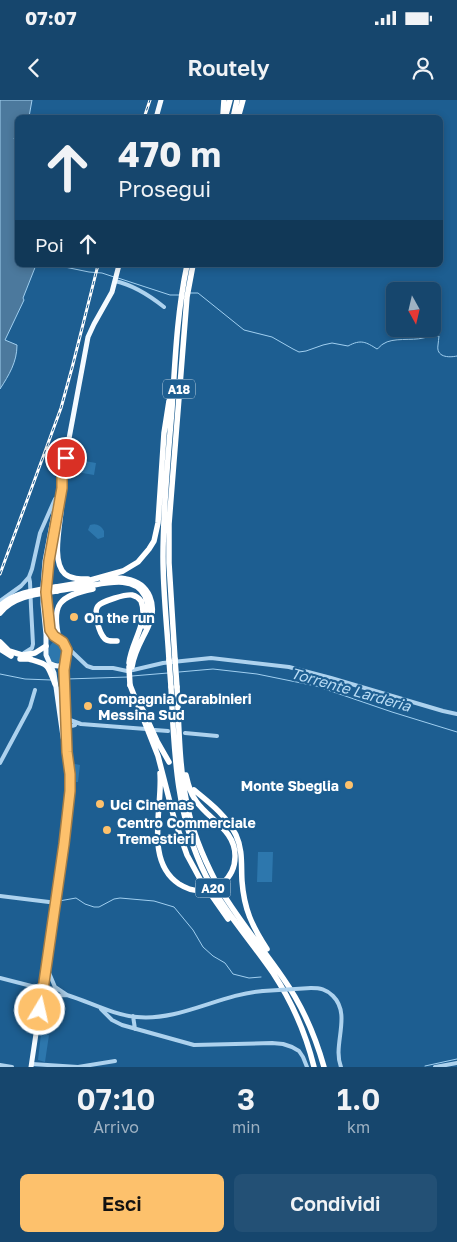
<!DOCTYPE html>
<html lang="it">
<style>
:root{--surface:#16466d;--page:#235075;--text:#f1f3f6;--muted:#9eb1c2;--line:#355e80;--accent:#fdc16c}
body{margin:0;font-family:"Golos Text",sans-serif;background:var(--page);color:var(--text);height:100vh;display:flex;flex-direction:column;font-size:19px;white-space:nowrap}
*{box-sizing:border-box;margin:0}
p{font-size:16px;color:var(--muted)}
.icon{flex:none;width:28px;height:28px;fill:none;stroke:currentColor;stroke-width:2;stroke-linecap:round;stroke-linejoin:round}
.map{position:relative;height:967px;overflow:hidden}
.side{display:flex;flex-direction:column;background:var(--surface);flex:1}
.side>*{flex:none}
.hud{position:absolute;left:15px;top:15px;width:428px;height:152px;border-radius:8px;box-shadow:0 2px 8px #0003,0 0 0 1px var(--line);background:#16466d;color:var(--text);overflow:hidden}
.needle{width:32px;rotate:172deg}
.buttons{position:absolute;left:386px;top:182px;display:grid;gap:10px}
.buttons a{display:grid;place-items:center;width:55px;height:55px;border-radius:8px;background:var(--surface);box-shadow:0 2px 8px #0003,0 0 0 1px var(--line);font-size:25px}
.pin{position:absolute;display:grid;place-items:center;width:42px;height:42px;color:#fff;margin:-21px;border:2px solid #fff;border-radius:50%;box-shadow:0 1px 5px #0007}
.me{position:absolute;width:55px;margin:-28px;rotate:9deg;stroke-linejoin:round;filter:drop-shadow(0 0 4px #0008)}
.turn{display:flex;align-items:center;gap:18px;height:105px;padding:0 20px;font-size:22px}
.turn .icon{width:65px;height:65px;stroke-width:2.5}
.turn b{display:block;font-size:35px;line-height:42px}
.then{display:flex;align-items:center;height:48px;padding:0 20px;background:#0003;gap:10px;font-size:19px}
.eta{display:flex;justify-content:space-evenly;align-items:center;height:85px;text-align:center}
.eta b{font-size:30px;font-weight:600;line-height:35px}
.cta{display:flex;gap:10px;margin-top:auto;padding:10px 20px}
.cta a{flex:1;height:58px;border-radius:8px;background:var(--accent);color:#111;font-size:20px;font-weight:600;line-height:58px;text-align:center}
.cta a+a{background:var(--page);color:var(--text)}
.status{display:flex;justify-content:space-between;align-items:center;height:35px;padding:0 25px;background:var(--surface);direction:ltr}
.status svg{height:14px;fill:currentColor}
header{display:flex;justify-content:space-between;align-items:center;height:65px;padding:0 20px;background:var(--surface);font-size:22px;font-weight:600}
.map>svg:first-child{display:block}
</style>
<div class="status"><b>07:07</b><svg viewBox="0 0 49 12"><path d="M0 12V9h3v3zM5 12V6h3v6zM10 12V3h3v9zM15 12V0h3v12zM26 1h20v11H26zM47 4h2v5h-2z"/></svg></div>
<header><svg class="icon" aria-label="back" viewBox="0 0 24 24"><path d="M15 5l-7 7 7 7"/></svg>Routely<svg class="icon" aria-label="person" viewBox="0 0 24 24"><circle cx="12" cy="8" r="4"/><path d="M4 21q1-7 8-7t8 7"/></svg></header>
<div class="map">
<svg width="457" height="967" viewBox="0 0 457 967">
<rect width="100%" height="100%" fill="#1d5e91"/>
<!-- green -->
<path fill="#2d77ad" d="M73,359L96,363L94,375L71,371Z
M90,425C96,423 101,425 104,431V437L98,439L88,430Z
M53,542C67,541 67,557 58,563L52,562C47,556 47,548 53,542Z
M75,664L80,665L78,682H74L73,665Z
M258,752H273L272,782H257Z
M41,934L49,935L45,962L38,960Z"/>
<!-- water -->
<path fill="#4c799d" stroke="#a0cff0" d="M0,0H32L29,17L18,18L17,31L14,39L18,41V165H36L23,198L24,200L5,240L17,245C17,262 9,275 0,289Z"/>
<g fill="none" stroke-linecap="round" stroke-linejoin="round">
<!-- stream -->
<path stroke="#a0cff0" stroke-width="1" d="M55,165L89,172L102,173L114,177
M118,178L170,195H179
M190,193H198L244,230L272,237L293,249L299,252L306,251L323,245L332,243L348,246C361,239 366,242 377,249C379,248 381,245 383,244C393,237 412,241 423,238C429,237 433,235 439,236C439,239 438,242 438,245C436,257 448,258 457,256
M179,572L213,569L257,574L316,586L392,612L457,632
M0,574L25,579L51,580
M132,576L168,573
M67,579L128,577
M59,801L76,798L85,804L94,807H99L114,799L120,798L154,801L174,807L193,830L203,847L213,856L225,863L233,874L249,878L261,877
M425,966L457,959"/>
<!-- minor -->
<path stroke="#add2ee" stroke-width="4" d="M115,181C133,185 149,195 164,207
M0,501L21,486L29,477L32,469L40,433L55,399
M66,546L87,566L93,568H113L127,571L133,570L163,563L211,558L289,567L331,578L443,611L457,614
M24,553L32,548L33,544L31,507L30,482L29,477
M57,588C61,596 62,621 66,625C69,626 72,626 75,625
M66,616L70,620L81,624L146,629
M155,630L168,631
M185,633L217,636
M0,663L30,607L35,590
M0,796L49,802
M47,868L55,887L67,895
M0,878L43,889L56,894
M311,888C320,888 326,889 333,896C352,915 332,945 341,967
M40,909C49,898 53,895 67,895C90,902 113,915 137,917C181,921 220,894 263,891
M101,909L112,920L122,925L194,945L272,943L283,944L292,947L299,951L303,957L307,967
M133,916L135,929
M32,964L78,967L115,961
M0,965L12,967
M435,967L457,963"/>
<!-- major -->
<path stroke="#f4faff" stroke-width="5" d="M156,18L161,0
M46,492L49,461L59,404
M48,525C49,528 49,530 51,533C54,538 60,538 64,542C68,548 69,560 62,565C58,567 55,566 51,564
M65,563L67,642
M31,967L54,814L70,691L68,661L63,637L54,573L46,555V535L43,504V486L45,461L55,408L62,376L88,237L94,224L112,192L119,165"/>
<!-- highway -->
<path stroke="#fff" stroke-width="5.5" d="M223,15L224,0
M225,18L230,0
M233,18L237,0
M238,18L243,0
M62,388C65,410 48,459 65,474C71,479 80,479 88,479
M102,479C110,478 118,477 126,479C150,483 158,506 148,527C142,540 134,552 132,567
M56,487L80,483L123,471L138,462L149,449L154,441L158,423L164,333L169,301
M57,491C67,489 77,488 88,486C106,483 135,475 145,496C150,506 148,517 144,526
M59,539C51,504 59,496 93,489
M117,541C113,541 109,542 105,539C99,533 93,512 98,506C102,501 126,494 132,495C136,496 139,498 141,501C149,522 131,542 129,563
M23,555L35,553L46,546
M20,559H31
M29,559C49,565 47,563 55,584
M175,559L169,463V424L187,197L193,165
M169,560C167,526 163,492 163,457C163,408 168,358 172,309C175,261 177,212 187,165
M130,585L158,656L174,718L187,755L200,779L228,819
M171,587C174,652 176,717 206,776C224,811 251,841 273,873C292,902 306,934 314,967
M177,587C179,626 179,666 187,704C192,731 203,757 216,782C235,816 261,846 283,878C302,905 315,935 324,967
M142,608L157,641L169,662
M160,673C163,707 144,761 179,784C187,789 196,792 205,790
M186,675C188,684 190,693 196,701C209,720 236,730 235,757C235,768 230,777 222,784
M194,690C210,703 227,716 236,735C243,750 241,765 242,781C244,809 252,826 267,849"/>
<!-- rail casing -->
<g stroke="#fff" stroke-width="3">
<path id="rail" d="M144,18L150,0
M0,474L61,308L72,268L98,165"/>
</g>
<!-- rail -->
<use href="#rail" stroke="#1d5e91" stroke-width="1" stroke-dasharray="4" stroke-linecap="butt"/>
<!-- minor-bridge -->
<path stroke="#add2ee" stroke-width="4" d="M263,891L311,888"/>
<!-- highway-bridge -->
<path stroke="#fff" stroke-width="5.5" d="M0,506C15,492 37,490 56,487
M0,513C13,496 37,494 57,491
M0,542L9,551L22,555
M0,549L11,556
M175,559L177,587
M169,560L171,587
M129,567L130,585"/>
</g>
<g fill="none" stroke-linecap="round" stroke-linejoin="round">
<!-- route casing -->
<g stroke="#a47d46" stroke-width="12">
<path id="route" d="M40,910L64,744L70,691V674L67,652L64,570L67,550L63,542L54,536L50,530L46,492L49,461L62,388V376L66,358"/>
</g>
<!-- route -->
<use href="#route" stroke="#fdc16c" stroke-width="9"/>
</g>
<!-- markers -->
<g fill="#fdc16c" stroke="#1d5e91" stroke-width="2">
<circle cx="74" cy="517" r="5"/>
<circle cx="88" cy="606" r="5"/>
<circle cx="349" cy="685" r="5"/>
<circle cx="100" cy="704" r="5"/>
<circle cx="107" cy="730" r="5"/>
</g>
<g text-anchor="middle" dominant-baseline="central" stroke-width="4.5" stroke-linejoin="round" paint-order="stroke">
<!-- shield labels -->
<g fill="#1d5e91" stroke="#bbcfde" stroke-width="1">
<rect x="163" y="279.5" width="32" height="19" rx="4"/>
<rect x="195.5" y="778.5" width="35" height="19" rx="4"/>
</g>
<g font-size="12" font-weight="bold" fill="#fff">
<text x="179" y="289">A18</text>
<text x="213" y="788">A20</text>
</g>
<!-- poi labels -->
<g font-size="14" font-weight="bold" fill="#fff" stroke="#1d5e91" text-anchor="start">
<text x="84" y="517">On the run</text>
<text x="98" y="598">Compagnia Carabinieri<tspan x="98" dy="16">Messina Sud</tspan></text>
<text x="339" y="685" text-anchor="end">Monte Sbeglia</text>
<text x="110" y="704">Uci Cinemas</text>
<text x="117" y="722">Centro Commerciale<tspan x="117" dy="16">Tremestieri</tspan></text>
</g>
<!-- water labels -->
<g font-size="15" font-style="italic" fill="#b9dcf5" stroke="#1d5e91">
<text transform="translate(351 589) rotate(16)">Torrente Larderia</text>
</g>
</g>
</svg>
<div class="buttons">
<a><svg class="needle" viewBox="-14 -14 28 28"><path d="M0-13l5 13h-10z" fill="#e53935"/><path d="M0 13l5-13h-10z" fill="#9eb1c2"/></svg></a>
</div>
<div class="pin" style="left:66px;top:358px;background:#d93025"><svg class="icon" aria-label="arrive" viewBox="0 0 24 24"><path d="M6 21V4h12l-3 4 3 4H6"/></svg></div>
<svg class="me" style="left:40px;top:910px" viewBox="-20 -20 40 40"><circle r="17" fill="#fdc16c" stroke="#fff" stroke-width="3"/><path d="M0-11L8 9 0 5-8 9z" fill="#fff"/></svg>
<div class="hud">
<div class="turn"><svg class="icon" aria-label="ahead" viewBox="0 0 24 24"><path d="M12 20V5M6 11l6-6 6 6"/></svg><div><b>470 m</b>Prosegui</div></div>
<div class="then">Poi<svg class="icon" aria-label="ahead" viewBox="0 0 24 24"><path d="M12 20V5M6 11l6-6 6 6"/></svg></div>
</div>
</div>
<section class="side">
<div class="eta">
<div><b>07:10</b><p>Arrivo</p></div>
<div><b>3</b><p>min</p></div>
<div><b>1.0</b><p>km</p></div>
</div>
<div class="cta"><a>Esci</a><a>Condividi</a></div>
</section>
